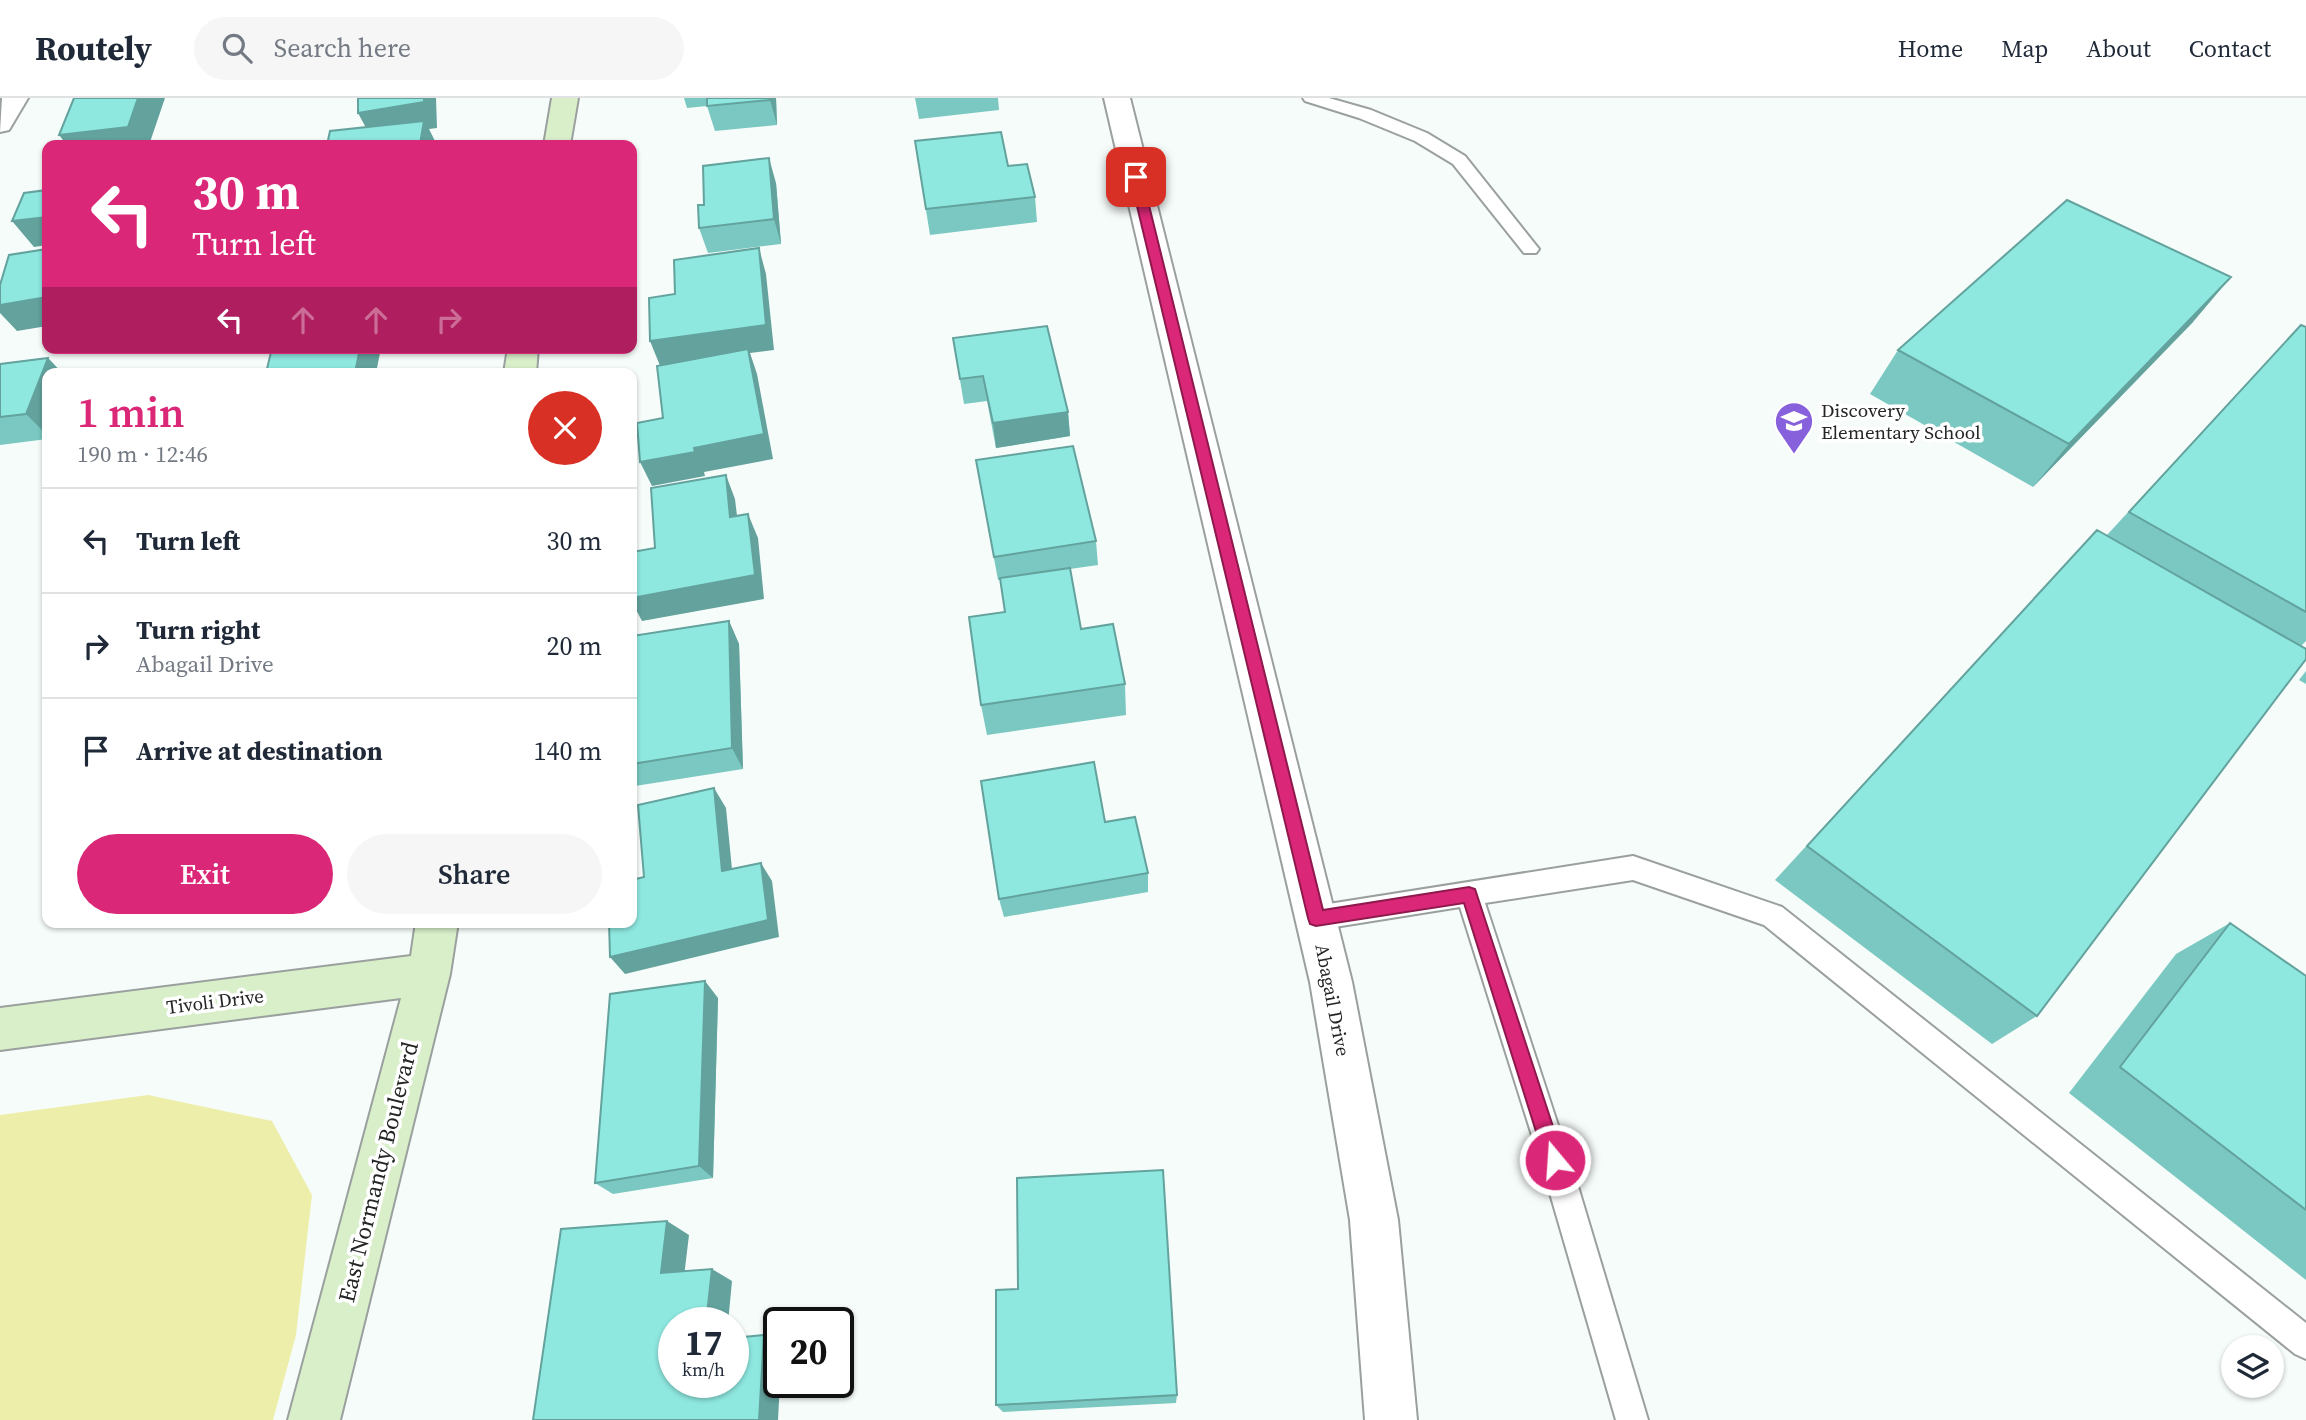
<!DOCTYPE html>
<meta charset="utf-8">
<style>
:root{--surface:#fff;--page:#f6f6f7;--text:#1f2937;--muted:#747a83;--line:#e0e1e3;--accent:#db2777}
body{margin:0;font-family:"Source Serif 4",serif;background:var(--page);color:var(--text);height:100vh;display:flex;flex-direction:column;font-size:26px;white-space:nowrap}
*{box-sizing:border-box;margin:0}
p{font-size:23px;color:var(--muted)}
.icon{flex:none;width:38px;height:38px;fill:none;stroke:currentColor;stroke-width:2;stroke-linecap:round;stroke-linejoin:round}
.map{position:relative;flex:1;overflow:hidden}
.panel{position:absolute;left:42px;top:270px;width:595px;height:560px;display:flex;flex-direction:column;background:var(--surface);border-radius:14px;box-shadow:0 2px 5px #0004}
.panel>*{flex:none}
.guide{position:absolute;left:42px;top:42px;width:595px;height:214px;border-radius:14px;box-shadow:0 2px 5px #0004;background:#db2777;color:#fff;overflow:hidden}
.fabs{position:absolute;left:2221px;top:1237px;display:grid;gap:14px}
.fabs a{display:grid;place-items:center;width:63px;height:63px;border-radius:50%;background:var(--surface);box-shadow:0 2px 5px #0004;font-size:35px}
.speed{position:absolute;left:658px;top:1209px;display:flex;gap:14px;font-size:35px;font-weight:700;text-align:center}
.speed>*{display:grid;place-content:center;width:91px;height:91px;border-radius:50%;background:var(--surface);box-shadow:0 2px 5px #0004;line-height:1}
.speed small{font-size:18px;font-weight:400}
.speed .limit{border:4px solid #111;border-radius:10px;background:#fff;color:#111}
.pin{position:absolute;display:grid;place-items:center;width:60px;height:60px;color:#fff;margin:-30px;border-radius:14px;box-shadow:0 4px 10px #0006}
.me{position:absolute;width:77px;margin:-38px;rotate:342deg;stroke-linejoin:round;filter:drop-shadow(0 0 5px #0008)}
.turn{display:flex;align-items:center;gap:24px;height:147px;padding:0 35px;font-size:32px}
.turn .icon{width:91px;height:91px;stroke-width:2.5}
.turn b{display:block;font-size:49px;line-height:60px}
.lanes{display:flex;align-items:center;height:66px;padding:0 35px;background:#0003;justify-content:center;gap:35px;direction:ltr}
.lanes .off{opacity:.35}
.round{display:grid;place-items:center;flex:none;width:74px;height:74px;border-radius:37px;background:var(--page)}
.headline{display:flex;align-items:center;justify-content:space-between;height:119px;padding:0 35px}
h1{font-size:42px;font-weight:600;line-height:52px;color:var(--accent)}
.action{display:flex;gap:14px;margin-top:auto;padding:14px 35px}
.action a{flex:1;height:80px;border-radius:42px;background:var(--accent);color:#fff;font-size:28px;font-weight:600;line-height:80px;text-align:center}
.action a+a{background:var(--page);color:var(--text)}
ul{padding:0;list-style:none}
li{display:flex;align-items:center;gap:21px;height:105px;padding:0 35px;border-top:2px solid var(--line)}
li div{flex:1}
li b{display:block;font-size:26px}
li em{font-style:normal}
header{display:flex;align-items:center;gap:42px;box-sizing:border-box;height:98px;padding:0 35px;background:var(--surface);border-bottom:2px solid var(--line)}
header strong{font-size:33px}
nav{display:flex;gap:38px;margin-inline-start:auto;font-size:24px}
.search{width:490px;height:63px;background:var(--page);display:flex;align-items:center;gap:18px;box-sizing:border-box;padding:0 24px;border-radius:38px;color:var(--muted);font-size:26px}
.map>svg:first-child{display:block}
</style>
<header>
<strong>Routely</strong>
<div class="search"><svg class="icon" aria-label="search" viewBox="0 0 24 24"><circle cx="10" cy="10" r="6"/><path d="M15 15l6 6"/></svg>Search here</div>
<nav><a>Home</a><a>Map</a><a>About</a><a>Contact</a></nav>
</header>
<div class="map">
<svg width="2306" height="1322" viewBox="0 0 2306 1322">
<rect width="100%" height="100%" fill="#f6fcf9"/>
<!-- green -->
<path fill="#eeeeab" d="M148,997L272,1023L312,1097L296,1237L273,1322H0V1017Z"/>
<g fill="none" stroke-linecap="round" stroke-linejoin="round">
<!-- lane casing -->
<g stroke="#9aa09d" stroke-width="4">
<path id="lane" d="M1303,0H1329L1371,12L1427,35L1465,58L1539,151L1536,155H1524L1453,66L1415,43L1359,20L1305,3Z
M1633,758L1782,809L2306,1225V1261L2295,1256L1764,827L1633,782L1485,805L1577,1085L1648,1322H1616L1547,1085L1460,809L1316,832L1307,829L1303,820L1307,811L1316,808Z"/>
</g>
<!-- street casing -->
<g stroke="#9aa09d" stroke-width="4">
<path id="street" d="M2,0H28L9,32L0,34Z
M1104,0H1130L1352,884L1398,1122L1417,1322H1365L1350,1122L1310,884Z"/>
</g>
<!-- secondary casing -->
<g stroke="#9aa09d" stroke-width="4">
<path id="secondary" d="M552,0H578L570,47H544Z
M508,250H538L536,275H504Z
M416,824H458L450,876L340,1322H288L401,900L0,952V910L411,858Z"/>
</g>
<!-- lane -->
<use href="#lane" fill="#fff" fill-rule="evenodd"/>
<!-- street -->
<use href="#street" fill="#fff" fill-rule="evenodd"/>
<!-- secondary -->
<use href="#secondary" fill="#d9efca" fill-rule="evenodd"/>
</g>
<!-- wall -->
<path fill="#7ac8c1" d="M684,0H776L777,27L715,33L707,8L687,10Z
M915,0H998L999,12L919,21Z
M915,43L1008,68L1035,99L1037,124L930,137Z
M776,85L781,146L708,155L699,130Z
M2193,224L2033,389L1870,296L1898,252Z
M2301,227L2306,229V543L2301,548L2037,918L1992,946L1775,782L2097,432L2107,437Z
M953,240L1068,314L1070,338L996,350L987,303L964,306Z
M48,260L62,275H47V341L0,347V266Z
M976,362L1096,443L1098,467L1070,471L1081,531L1125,586L1126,617L987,637L981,607L1005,514L1000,482H998Z
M729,523L739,546L743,671L635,688L632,684V538Z
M2306,573V586L2299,582Z
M1148,775V794L1004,819L999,801Z
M2230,825L2306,878V1182L2069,995L2176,856Z
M718,900L713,1080L613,1096L595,1085Z
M1177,1297L1176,1305L1003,1314L996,1307Z"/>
<!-- shaded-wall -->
<path fill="#63a29d" d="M138,0H165L149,47H67L59,37Z
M424,0H436L437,30L429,31L437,47H408L372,41L358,15Z
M770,0H776L777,27L770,2Z
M769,60L776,85L781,146L774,121Z
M47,119V147L34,149L12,123Z
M759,150L766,176L774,252L750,255L757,276L773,361L704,374L705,378L652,388L640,364L695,354L650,243Z
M2231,179L2193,224L2033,389L2069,346Z
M47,199V228L17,233L0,215V207Z
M360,250H381L376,275H355Z
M48,260L62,275H47V337L26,316Z
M1068,314L1070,338L996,350L993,325Z
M726,377L735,401L740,443L730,419Z
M748,416L758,440L764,501L642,523L632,504V500Z
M729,523L739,546L743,671L732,650Z
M714,690L726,710L734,792L722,773Z
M761,765L772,783L779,839L625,876L610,859Z
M705,883L718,900L713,1080L699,1068Z
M667,1123L689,1137L683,1187L661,1175Z
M712,1171L732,1183L728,1225H706Z
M764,1237L779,1245V1284H780L778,1322H759Z"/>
<!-- building -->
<path fill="#8ee8e0" stroke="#63a29d" stroke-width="2" d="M74,0H138L128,29L59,37Z
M358,0H424V4L358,15Z
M707,0H770V2L707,8Z
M424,23L420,46L408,47H327L330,33Z
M1001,34L1008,68L1027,66L1035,99L926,111L915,43Z
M769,60L774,121L699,130L698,107H704L703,68Z
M47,92V119L12,123L24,95Z
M2067,102L2231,179L2069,346L1898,252Z
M759,150L766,227L650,243L649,200L675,196L674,162Z
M47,151V199L0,207V187L9,157Z
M2301,227L2306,229V514L2129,414Z
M1047,228L1068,314L993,325L983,278L960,281L953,240Z
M272,250H360L355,275H266Z
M748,251L764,336L694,350L695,354L640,364L637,325L663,320L657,268Z
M48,260L26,316L0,319V266Z
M1073,348L1096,443L994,459L976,362Z
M726,377L730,419L748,416L755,477L632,500V454L655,450L651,390Z
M2097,432L2306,551V561L2037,918L1807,748Z
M1070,470L1081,531L1113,526L1125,586L981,607L969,519L1005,514L1000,480Z
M729,523L732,650L632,666V538Z
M1094,664L1105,724L1135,719L1148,775L999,801L981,683Z
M714,690L722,773L761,765L768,822L610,859L609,824H632V782L644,779L638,707Z
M2230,825L2306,878V1112L2120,969Z
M705,883L699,1068L595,1085L610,896Z
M1163,1072L1177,1297L996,1307V1192L1018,1191L1017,1080Z
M667,1123L661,1175L712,1171L706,1225H674V1284H733V1240L764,1237L759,1322H533L561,1131Z"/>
<!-- route -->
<path fill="#db2777" stroke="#8e194d" stroke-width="2" d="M1132,77L1142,79L1323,812L1469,789L1475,791L1564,1062L1562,1069L1555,1071L1548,1069L1545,1062L1464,805L1316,828L1310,826L1308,820L1130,79Z"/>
<!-- icons -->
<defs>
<g id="school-pin" transform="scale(2.0125)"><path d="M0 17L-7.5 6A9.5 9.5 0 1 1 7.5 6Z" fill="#8761dc" stroke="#fff"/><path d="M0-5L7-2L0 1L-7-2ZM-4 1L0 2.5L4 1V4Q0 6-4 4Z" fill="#fff"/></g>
</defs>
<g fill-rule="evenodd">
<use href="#school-pin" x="1794" y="323"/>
</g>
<g text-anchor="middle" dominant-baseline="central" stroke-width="7" stroke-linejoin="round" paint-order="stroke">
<!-- poi labels -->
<g font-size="19" fill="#232624" stroke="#fff" text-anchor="start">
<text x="1821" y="312">Discovery<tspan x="1821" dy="22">Elementary School</tspan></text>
</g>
<!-- street labels -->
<g font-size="19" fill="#232624" stroke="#fff">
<text transform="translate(1333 902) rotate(79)">Abagail Drive</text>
<text transform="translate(215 903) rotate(-7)">Tivoli Drive</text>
</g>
<!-- near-street labels -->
<g font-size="23" fill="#232624" stroke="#fff">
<text transform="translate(378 1074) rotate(-76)">East Normandy Boulevard</text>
</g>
</g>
</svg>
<div class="fabs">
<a><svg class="icon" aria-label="layers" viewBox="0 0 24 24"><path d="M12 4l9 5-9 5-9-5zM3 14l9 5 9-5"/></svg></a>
</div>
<div class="speed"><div>17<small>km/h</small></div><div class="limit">20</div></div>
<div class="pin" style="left:1136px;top:79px;background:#d93025"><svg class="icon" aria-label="arrive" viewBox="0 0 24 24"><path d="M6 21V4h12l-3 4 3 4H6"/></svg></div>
<svg class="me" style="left:1555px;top:1062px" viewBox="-20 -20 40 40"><circle r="17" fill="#db2777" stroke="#fff" stroke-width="3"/><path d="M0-11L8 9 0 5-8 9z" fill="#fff"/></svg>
<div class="guide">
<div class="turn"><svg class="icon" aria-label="left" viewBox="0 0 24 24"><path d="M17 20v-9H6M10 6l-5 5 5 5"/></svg><div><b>30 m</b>Turn left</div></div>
<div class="lanes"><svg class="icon" aria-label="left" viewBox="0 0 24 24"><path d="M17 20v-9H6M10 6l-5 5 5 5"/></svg><svg class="icon off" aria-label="ahead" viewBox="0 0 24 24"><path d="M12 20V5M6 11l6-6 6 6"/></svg><svg class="icon off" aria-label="ahead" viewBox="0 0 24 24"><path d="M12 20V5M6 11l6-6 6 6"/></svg><svg class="icon off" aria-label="right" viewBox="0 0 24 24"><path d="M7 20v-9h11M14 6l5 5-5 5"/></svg></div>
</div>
<section class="panel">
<div class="headline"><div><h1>1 min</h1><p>190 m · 12:46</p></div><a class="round" style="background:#d93025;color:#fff"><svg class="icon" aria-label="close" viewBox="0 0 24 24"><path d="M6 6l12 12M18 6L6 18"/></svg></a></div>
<ul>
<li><svg class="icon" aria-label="left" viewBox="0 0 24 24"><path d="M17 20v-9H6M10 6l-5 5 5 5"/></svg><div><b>Turn left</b></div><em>30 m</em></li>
<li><svg class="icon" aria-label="right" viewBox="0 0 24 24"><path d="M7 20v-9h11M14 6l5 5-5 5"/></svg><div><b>Turn right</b><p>Abagail Drive</p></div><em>20 m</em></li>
<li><svg class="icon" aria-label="arrive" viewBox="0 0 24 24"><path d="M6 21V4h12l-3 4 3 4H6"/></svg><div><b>Arrive at destination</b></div><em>140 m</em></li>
</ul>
<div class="action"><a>Exit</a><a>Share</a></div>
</section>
</div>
